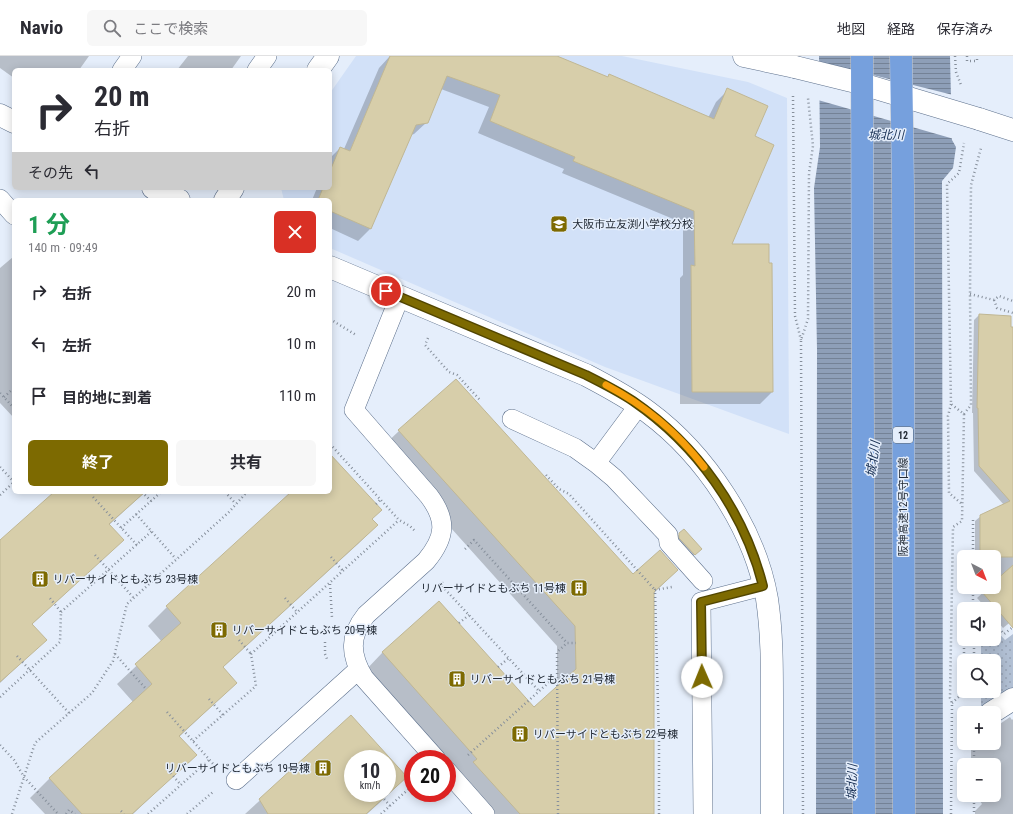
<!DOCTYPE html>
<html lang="ja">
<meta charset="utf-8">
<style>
:root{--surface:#fff;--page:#f7f7f7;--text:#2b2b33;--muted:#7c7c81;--line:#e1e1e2;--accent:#7d6a01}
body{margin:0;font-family:"Roboto Condensed","Noto Sans JP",sans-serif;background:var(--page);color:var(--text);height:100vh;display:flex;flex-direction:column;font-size:15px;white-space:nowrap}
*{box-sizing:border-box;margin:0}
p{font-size:13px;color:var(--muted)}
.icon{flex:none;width:22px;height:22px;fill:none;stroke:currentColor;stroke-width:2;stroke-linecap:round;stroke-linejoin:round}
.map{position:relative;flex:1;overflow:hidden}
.side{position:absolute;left:12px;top:142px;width:320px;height:296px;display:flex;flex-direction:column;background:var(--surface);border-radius:6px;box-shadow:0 2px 10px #0003}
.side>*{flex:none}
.guide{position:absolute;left:12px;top:12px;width:320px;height:122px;border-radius:6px;box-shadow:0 2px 10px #0003;background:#fff;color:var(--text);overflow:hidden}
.needle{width:26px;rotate:138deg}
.fabs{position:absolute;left:957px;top:494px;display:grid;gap:8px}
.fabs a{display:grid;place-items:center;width:44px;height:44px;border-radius:6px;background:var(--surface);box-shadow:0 2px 10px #0003;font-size:20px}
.speed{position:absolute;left:344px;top:694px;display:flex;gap:8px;font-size:20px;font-weight:700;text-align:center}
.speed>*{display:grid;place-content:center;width:52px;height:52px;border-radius:50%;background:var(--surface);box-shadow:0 2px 10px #0003;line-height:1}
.speed small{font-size:10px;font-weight:400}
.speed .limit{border:6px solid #d22;background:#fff;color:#111}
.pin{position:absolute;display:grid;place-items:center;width:34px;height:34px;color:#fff;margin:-17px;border:2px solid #fff;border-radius:50%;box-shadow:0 1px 4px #0007}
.me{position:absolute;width:44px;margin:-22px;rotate:359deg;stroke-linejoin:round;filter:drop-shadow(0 0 3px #0008)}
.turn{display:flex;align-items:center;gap:14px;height:84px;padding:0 16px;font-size:18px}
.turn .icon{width:52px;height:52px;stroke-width:2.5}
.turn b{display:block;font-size:28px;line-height:34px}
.then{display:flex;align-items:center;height:38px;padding:0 16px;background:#0003;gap:8px;font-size:15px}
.round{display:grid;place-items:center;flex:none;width:42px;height:42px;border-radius:6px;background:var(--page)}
.overview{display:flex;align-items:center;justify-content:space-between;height:68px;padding:0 16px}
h1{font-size:24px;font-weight:700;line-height:30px;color:#1e9e55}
.button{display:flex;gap:8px;margin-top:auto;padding:8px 16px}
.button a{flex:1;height:46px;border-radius:6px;background:var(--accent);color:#fff;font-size:16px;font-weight:700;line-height:46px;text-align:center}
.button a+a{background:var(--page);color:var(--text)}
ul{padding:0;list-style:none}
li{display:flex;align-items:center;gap:12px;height:52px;padding:0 16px}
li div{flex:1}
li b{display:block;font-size:15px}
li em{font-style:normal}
header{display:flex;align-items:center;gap:24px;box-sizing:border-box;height:56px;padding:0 20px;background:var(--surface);border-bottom:1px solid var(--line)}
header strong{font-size:19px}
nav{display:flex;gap:22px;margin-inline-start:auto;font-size:14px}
.search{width:280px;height:36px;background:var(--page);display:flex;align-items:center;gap:10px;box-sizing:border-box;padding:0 14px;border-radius:6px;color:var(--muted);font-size:15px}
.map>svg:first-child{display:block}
</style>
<header>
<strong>Navio</strong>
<div class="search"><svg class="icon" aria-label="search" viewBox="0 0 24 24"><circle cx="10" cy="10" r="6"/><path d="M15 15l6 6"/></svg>ここで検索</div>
<nav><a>地図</a><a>経路</a><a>保存済み</a></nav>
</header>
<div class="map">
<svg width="1013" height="758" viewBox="0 0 1013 758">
<defs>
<pattern id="green-dots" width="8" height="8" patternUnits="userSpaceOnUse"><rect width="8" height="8" fill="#b1bfd3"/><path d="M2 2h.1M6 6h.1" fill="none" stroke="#98a4b6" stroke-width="1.8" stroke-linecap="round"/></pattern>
<pattern id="water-rules" width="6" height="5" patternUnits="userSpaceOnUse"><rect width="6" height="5" fill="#8e9fb8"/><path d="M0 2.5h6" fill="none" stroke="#748296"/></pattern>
</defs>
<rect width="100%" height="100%" fill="#e5eefb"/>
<!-- built -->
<path fill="#d2e1f8" d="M356,0H622L748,26L787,42L789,378L605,311L330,192V144H284L281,132H330V37Z"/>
<!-- green -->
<path fill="url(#green-dots)" d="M994,572L1005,584L1013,578V634L981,652V635H994V605H981V583H994Z"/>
<!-- water -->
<path fill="url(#water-rules)" d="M819,0H950L952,84L956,91L953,112L942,125L943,758H816L817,294L814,132L820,91Z"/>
<!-- pier -->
<path fill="#e5eefb" d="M817,5L953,39L954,83L818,44Z"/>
<!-- shadow -->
<path fill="#0003" fill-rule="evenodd" d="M0,0H89L79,14H14V22L0,12Z
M188,0H241L231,14H177Z
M390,0H555L708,62L716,46L728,34L754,81L730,189L772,336L760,348H680V222L683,219V167L562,117L564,113L478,77L489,51L441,33L427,66L414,78L411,79L370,173L358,185L330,172V144H312L317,132H330V102L340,92L344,93L379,12Z
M13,201L14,202V362L0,347V212Z
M979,259L1010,261V272H1013V564L1003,572L994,561V553H987L977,542L989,531H994V501H975V465L981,460L1004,449L974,415L973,357H972L974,264Z
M399,375L633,520L677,514L653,538V758H485L447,709V703H442L364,616L382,597L439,546L535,653L557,631V590L380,393Z
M330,401L371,463L377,469L358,488L222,612L236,627L179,681L195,699L133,758H45L30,742L49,723L133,646L117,628L162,586L148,570L167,551L292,436H330Z
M55,436H145L109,469L123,484L31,569L45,584L0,627V486Z
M684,474L700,493L690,503L675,482Z
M351,661L406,721L387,740L367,758H245ZM353,703H387V737H353Z
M1010,661L1012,664L1013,663V758H975V755L982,748L976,739H994V709H971V690L974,687H994V672Z"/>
<!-- building -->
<path fill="#d7ceaa" stroke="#c0b794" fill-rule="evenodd" d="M390,0H557L608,21L609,18L714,63L727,32L768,50L755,80L774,89L732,188H769V207H772L773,336H692L691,209L695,210L694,155L573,105L575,101L490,65L500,39L447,20L428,67L416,69L371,173L330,155V144H318L323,132H330V115L340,91L350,95Z
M979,258L1011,260V271H1013V501H980V459L1010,445L979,410L978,352H977Z
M456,323L633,518L660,494L678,514L654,536V758H520L473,706L477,703L382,596L439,545L534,651L576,613L575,570L398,374Z
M330,398L382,454L372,463L378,469L223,611L237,627L179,680L197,699L132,758H82L49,722L152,628L135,608L181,567L166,550L291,436H330Z
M54,436H145L109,468L124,484L32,568L47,584L0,626V484Z
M684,473L702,493L695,499L679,482V477Z
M1013,509V572L982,536L988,531H994V526Z
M351,659L407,721L366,758H268L259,743ZM353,703H387V737H353Z"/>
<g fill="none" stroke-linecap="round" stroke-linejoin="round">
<!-- lane casing -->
<g stroke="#5d708c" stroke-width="20">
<path id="lane" d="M122,14L132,0
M257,14L267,0
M0,143L14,159
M400,240L354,354L429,440C447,464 446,481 426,505L366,559C349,580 350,599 364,622L436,703
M512,363L575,392L596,407L614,422L668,479L669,487L703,525
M596,407L639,349
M447,715L485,758
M236,724L359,613
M703,758L701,546L763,530"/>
</g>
<!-- street casing -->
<g stroke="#5d708c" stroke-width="23">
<path id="street" d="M744,0L795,11
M318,14L328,0
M979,63L1013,74
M225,144L233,132
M991,657L1013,643"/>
</g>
<!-- secondary casing -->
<g stroke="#5d708c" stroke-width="23">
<path id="secondary" d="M0,59L14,66
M153,132L179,144
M330,211L586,319C607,330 628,341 648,356C705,398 755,473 767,543C772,577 772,609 772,643C772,681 772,720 772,758"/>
</g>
<!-- path -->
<path stroke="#868f9b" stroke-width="2.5" stroke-dasharray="1 3" stroke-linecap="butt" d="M955,0L956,16L961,29
M967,0V5H977V0
M793,40L795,260L801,284
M970,238L994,244L999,240L1013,245
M994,244L997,252L1013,257
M330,263L356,279
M428,282L425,289L449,316L457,319L480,344
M0,337L14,352
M4,341L14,332
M951,348L948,360L949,437L962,448
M964,358L971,349L970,238L971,129L981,92
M330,388L399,464L410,470L415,475
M0,411L14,426
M546,419L559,433L569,438L655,534
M142,436L151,445
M225,436L236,448
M0,439L14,426
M93,441L137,489
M376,448L381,443
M136,458L176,503
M973,464V501
M121,472L161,436
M465,493L474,484L567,587
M95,499L133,541
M331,501L343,515
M442,526L443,531L539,635
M330,528L332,562
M973,531V553
M285,542L297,556
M61,556L152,475
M994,566L1004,578L1013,571
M459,567L469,559
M239,584L251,598
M325,586V598L327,603
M115,598L146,633
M17,600L69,657
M964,605V583
M974,605V583
M498,611L509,602
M0,641L60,586L61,556L49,541
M209,643L223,659
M952,647L964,636V615
M167,656L215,710
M193,685L256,630L251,598L399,464
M974,687V709
M0,689L14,704L24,721L58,758
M468,699L557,619
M168,714L181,729
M379,737L390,750
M974,739V758
M121,755L124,758
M12,758L35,687L92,637L113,605L127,548L229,456L247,436
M66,758L69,754L75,758
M148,758L209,704
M187,758L213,736
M381,758L413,729
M558,758L557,596L567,587H576
M659,758V686L655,534L672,531
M803,758L801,284L808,263L809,117L813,90L808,42
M951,758L952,647L950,642L953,471L962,465L964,358L951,348L947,128L959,117L964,87"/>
<!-- lane -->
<use href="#lane" stroke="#fff" stroke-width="19"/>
<!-- street -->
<use href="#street" stroke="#fff" stroke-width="22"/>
<!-- secondary -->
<use href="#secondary" stroke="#fff" stroke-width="22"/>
<!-- street-bridge casing -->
<g stroke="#5d708c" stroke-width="23" stroke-linecap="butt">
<path id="street-bridge" d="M795,11L852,25L979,63"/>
</g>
<!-- highway-bridge casing -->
<g stroke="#cacccf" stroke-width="23" stroke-linecap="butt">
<path id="highway-bridge" d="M862,0L864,758
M901,0L903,130L904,758"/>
</g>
<!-- street-bridge -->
<use href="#street-bridge" stroke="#fff" stroke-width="22"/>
<!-- highway-bridge -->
<use href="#highway-bridge" stroke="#76a0dd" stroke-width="22"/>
</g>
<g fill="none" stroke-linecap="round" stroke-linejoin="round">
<!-- route casing -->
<g stroke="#514501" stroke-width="10">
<path id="route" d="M386,235L586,319C602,327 618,335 633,345C697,389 744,455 763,530L701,546L702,621"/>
</g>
<!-- route -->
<use href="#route" stroke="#7d6a01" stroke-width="7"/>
<!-- slow -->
<path stroke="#f59e0b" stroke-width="7" d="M606,329C644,349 678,377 704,411"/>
</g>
<!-- icons -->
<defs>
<g id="school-square" transform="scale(0.9)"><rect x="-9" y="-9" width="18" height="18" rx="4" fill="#7d6a01" stroke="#e5eefb"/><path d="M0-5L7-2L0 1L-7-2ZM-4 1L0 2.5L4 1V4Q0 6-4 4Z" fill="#fff"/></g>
<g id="building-square" transform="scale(0.9)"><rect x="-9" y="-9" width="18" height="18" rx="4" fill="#7d6a01" stroke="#e5eefb"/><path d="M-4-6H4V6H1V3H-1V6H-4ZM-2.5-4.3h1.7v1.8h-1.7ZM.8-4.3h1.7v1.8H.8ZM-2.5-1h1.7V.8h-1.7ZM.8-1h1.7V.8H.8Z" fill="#fff"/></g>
</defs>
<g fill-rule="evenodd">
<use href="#school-square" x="559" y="168"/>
<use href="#building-square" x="40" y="523"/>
<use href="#building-square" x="579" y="532"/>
<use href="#building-square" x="219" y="574"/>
<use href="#building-square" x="457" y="623"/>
<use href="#building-square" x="520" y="678"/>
<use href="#building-square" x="323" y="712"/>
</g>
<g text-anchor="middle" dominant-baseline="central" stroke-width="3" stroke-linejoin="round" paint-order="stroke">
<!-- shield labels -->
<rect fill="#e5eefb" stroke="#5d6671" stroke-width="1" x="893" y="371" width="20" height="16" rx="3"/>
<g font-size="10" font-weight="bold" fill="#232b36">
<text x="903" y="379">12</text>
</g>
<!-- poi labels -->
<g font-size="11" fill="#232b36" stroke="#e5eefb" text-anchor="start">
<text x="572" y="168">大阪市立友渕小学校分校</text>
<text x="53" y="523">リバーサイドともぶち 23号棟</text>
<text x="566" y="532" text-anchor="end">リバーサイドともぶち 11号棟</text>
<text x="232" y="574">リバーサイドともぶち 20号棟</text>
<text x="470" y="623">リバーサイドともぶち 21号棟</text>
<text x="533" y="678">リバーサイドともぶち 22号棟</text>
<text x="310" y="712" text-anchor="end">リバーサイドともぶち 19号棟</text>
</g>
<!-- street labels -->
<g font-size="11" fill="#232b36" stroke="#e5eefb">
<text transform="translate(903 451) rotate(-90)">阪神高速12号守口線</text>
</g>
<!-- water labels -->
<g font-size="12" font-style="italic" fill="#162e52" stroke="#e5eefb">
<text x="886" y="79">城北川</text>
<text transform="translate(873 403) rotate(-82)">城北川</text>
<text transform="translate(852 726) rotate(-88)">城北川</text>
</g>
</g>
</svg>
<div class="fabs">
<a><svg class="needle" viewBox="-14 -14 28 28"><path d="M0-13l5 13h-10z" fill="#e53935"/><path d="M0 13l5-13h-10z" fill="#7c7c81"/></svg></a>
<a><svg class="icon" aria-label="sound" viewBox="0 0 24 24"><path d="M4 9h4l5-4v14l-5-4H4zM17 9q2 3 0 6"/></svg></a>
<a><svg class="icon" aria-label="search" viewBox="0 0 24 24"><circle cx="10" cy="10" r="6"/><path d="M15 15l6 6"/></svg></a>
<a>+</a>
<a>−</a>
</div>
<div class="speed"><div>10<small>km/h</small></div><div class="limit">20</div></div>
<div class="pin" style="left:386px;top:235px;background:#d93025"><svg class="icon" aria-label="arrive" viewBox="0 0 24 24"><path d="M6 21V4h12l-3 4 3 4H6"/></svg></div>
<svg class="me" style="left:702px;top:621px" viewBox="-20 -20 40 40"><circle r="19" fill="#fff"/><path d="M0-13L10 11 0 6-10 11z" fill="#7d6a01"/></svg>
<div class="guide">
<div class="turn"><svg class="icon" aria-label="right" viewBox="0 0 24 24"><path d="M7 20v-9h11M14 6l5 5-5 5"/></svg><div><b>20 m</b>右折</div></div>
<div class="then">その先<svg class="icon" aria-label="left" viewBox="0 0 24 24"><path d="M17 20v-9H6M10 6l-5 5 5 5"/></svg></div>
</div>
<section class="side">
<div class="overview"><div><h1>1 分</h1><p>140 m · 09:49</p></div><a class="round" style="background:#d93025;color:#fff"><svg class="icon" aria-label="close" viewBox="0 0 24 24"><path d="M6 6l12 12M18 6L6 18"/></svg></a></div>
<ul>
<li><svg class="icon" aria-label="right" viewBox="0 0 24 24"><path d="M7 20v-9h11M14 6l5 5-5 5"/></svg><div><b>右折</b></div><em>20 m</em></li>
<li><svg class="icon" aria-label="left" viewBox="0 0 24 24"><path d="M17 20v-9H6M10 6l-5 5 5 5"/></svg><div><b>左折</b></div><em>10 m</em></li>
<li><svg class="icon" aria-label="arrive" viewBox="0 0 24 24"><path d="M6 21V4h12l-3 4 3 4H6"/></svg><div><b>目的地に到着</b></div><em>110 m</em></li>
</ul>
<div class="button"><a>終了</a><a>共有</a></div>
</section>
</div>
